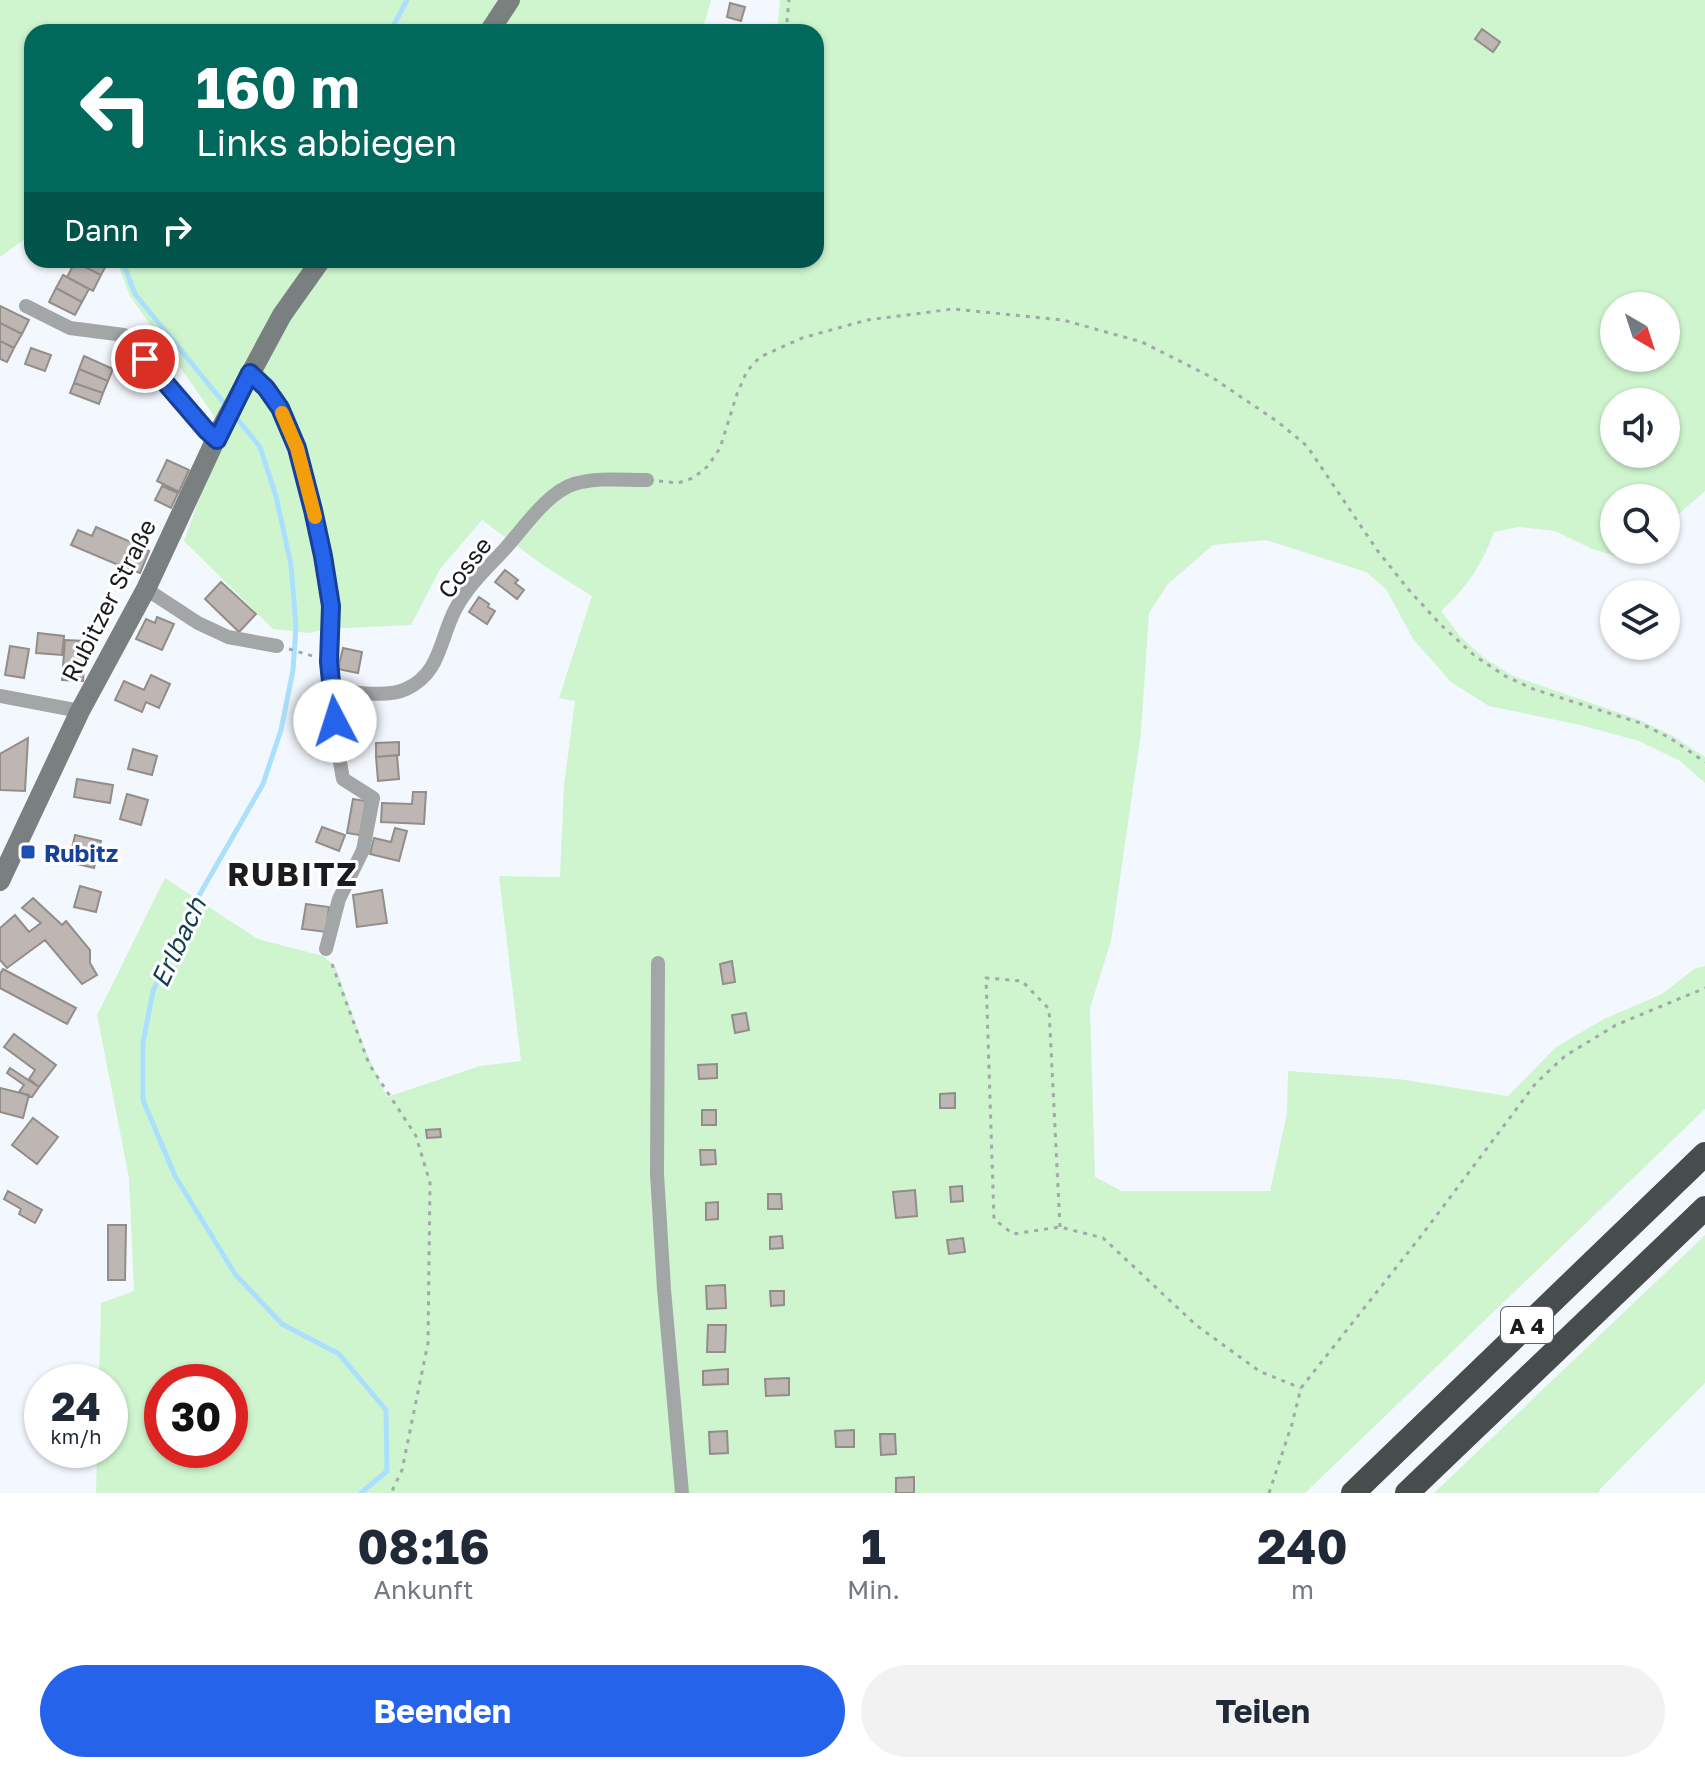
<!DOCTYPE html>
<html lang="de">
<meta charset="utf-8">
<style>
:root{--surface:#fff;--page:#f2f2f3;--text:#1f2937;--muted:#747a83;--accent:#2563eb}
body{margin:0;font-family:"Golos Text",sans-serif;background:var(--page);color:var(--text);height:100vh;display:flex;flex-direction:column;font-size:30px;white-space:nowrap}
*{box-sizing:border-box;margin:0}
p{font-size:26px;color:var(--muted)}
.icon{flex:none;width:44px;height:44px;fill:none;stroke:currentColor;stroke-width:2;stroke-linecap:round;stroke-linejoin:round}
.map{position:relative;height:1493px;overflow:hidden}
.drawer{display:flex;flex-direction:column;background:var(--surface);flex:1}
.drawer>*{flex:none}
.banner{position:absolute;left:24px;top:24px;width:800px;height:244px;border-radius:24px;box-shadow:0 2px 6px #0004;background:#00695c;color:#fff;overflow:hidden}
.needle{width:52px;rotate:141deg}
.tools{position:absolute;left:1600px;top:292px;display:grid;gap:16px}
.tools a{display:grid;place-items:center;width:80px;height:80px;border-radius:50%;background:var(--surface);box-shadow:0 2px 6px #0004;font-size:40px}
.speed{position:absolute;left:24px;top:1364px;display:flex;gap:16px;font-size:40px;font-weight:700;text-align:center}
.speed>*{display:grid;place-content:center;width:104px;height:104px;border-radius:50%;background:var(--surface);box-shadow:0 2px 6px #0004;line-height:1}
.speed small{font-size:20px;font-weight:400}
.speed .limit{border:12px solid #d22;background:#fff;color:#111}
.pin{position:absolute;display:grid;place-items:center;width:68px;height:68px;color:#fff;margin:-34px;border:4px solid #fff;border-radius:50%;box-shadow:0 2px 8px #0007}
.me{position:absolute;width:88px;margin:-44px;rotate:355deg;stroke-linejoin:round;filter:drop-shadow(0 0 6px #0008)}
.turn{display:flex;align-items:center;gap:28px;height:168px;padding:0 40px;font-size:36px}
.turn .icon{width:104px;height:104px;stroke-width:2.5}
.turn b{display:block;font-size:56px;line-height:68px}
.then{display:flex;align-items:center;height:76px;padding:0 40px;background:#0003;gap:16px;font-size:30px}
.eta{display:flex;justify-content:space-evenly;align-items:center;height:136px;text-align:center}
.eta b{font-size:48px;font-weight:700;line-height:56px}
.action{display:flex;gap:16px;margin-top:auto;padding:16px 40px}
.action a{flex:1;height:92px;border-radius:48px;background:var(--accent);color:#fff;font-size:32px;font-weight:700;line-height:92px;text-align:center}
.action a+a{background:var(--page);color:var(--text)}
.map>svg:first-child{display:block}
</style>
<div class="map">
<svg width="1705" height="1493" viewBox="0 0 1705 1493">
<rect width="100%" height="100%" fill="#f3f8fe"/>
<!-- green -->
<path fill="#cff5cf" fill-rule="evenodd" d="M0,0H711L702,32H32V234L0,257Z
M780,0H1705V491L1666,525V498H1614V550H1640L1622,558L1592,549L1555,531L1519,527L1494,532C1483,563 1466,589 1441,611L1460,636L1483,657L1513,676L1640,720L1673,736L1702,755L1705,757V783L1680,761L1639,741L1580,725L1489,706L1451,682L1413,639L1386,589L1366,572L1266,540L1213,545L1168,584L1149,613L1141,733L1111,941L1090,1008L1095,1177L1122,1191H1270L1287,1113L1288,1071L1398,1079L1508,1096L1556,1047L1604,1019L1662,994L1694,969L1705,966V1109L1305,1493H96L97,1450H110V1382H99L101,1303L134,1291L129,1178L97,1015L165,878L258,939L323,956L335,966L365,1049L387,1097L480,1066L521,1061L499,876L560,877L564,785L575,701L559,698L592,596L544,566L482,520L440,569L411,625L326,629L310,633L273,629L184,541L224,430L130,296L116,260H816V32H777ZM1614,306H1666V358H1614ZM1614,402H1666V454H1614ZM162,1382H230V1450H162Z
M1705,1235V1383L1601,1488L1598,1493H1434Z"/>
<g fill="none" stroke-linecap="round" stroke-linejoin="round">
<!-- stream -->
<path stroke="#aae0fd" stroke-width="5" d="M390,32L407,0
M122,260L135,294L228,408
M234,415L260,447L276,496L291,565L296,626L293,670L281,730L263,784L193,906L153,991L143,1043V1100L175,1176L235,1274L282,1324L339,1354L386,1410L387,1471L361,1493"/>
</g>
<!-- building -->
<path fill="#bdb6b2" stroke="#938d89" stroke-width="2" d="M730,3L745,7L741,21L727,17Z
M1482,29L1500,42L1493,52L1475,39Z
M76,260H109L101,275L75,262Z
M75,262L101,275L93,291L67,277Z
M63,275L89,289L82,302L56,288Z
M56,288L82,302L75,315L49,302Z
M0,306L29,320L22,334L0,323Z
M0,323L22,334L14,348L0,341Z
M0,341L14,348L7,362L0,359Z
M31,348L51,355L45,371L25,364Z
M84,356L113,369L108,381L79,369Z
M79,369L108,381L103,393L74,383Z
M74,383L103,393L99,404L70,393Z
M167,460L189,470L179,492L157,481Z
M162,486L178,493L171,508L155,500Z
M96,527L133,543L123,567L71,545L78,530L92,536Z
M133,543L149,551L140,573L123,567Z
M505,570L518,580L515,583L524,590L517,599L495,582Z
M221,582L256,614L239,632L205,599Z
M479,597L489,604L488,607L495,611L487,624L469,612Z
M157,617L174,624L162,650L136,639L146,619L155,623Z
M38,633L64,636L62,655L36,653Z
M65,640L86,641L83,681L62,680Z
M10,646L29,649L24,678L5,675Z
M343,648L362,652L358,673L338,669Z
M151,675L170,684L159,708L146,702L142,712L115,700L124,681L144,690Z
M28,738L25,791L0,790V754Z
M399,742V755L376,757V743Z
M133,749L157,756L152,775L128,769Z
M397,755L399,779L378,781L376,757Z
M77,779L113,785L110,803L74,797Z
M413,792H426L424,824L381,822L382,803L412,804Z
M127,794L148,800L141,825L120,819Z
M353,799L366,801L360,835L347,833Z
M322,827L345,835L339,851L316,842Z
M395,828L407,831L399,861L370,854L374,838L391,842Z
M75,835L101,841L94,868L69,862Z
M80,886L101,892L96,912L74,907Z
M382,890L387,923L357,927L353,895Z
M33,898L62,925L66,921L90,950V963L97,975L82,984L45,940L7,968L0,960V928L15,915L29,932L41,923L22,908Z
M306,904L329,907L326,932L302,929Z
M732,961L735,982L723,984L720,964Z
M3,969L76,1008L67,1024L0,988V974Z
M746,1013L749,1030L735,1033L732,1015Z
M14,1034L56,1065L39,1087L29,1079L35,1070L4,1047Z
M717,1064V1078L699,1079L698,1065Z
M10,1068L39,1087L32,1097L19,1092L24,1085L7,1073Z
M0,1088L29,1095L23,1118L0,1112Z
M955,1093V1108H940V1094Z
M702,1110H716V1125H702Z
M33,1118L58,1137L37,1164L12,1145Z
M440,1129L441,1137L427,1138L426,1130Z
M700,1150H715L716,1164L701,1165Z
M962,1186L963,1201L951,1202L950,1187Z
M915,1190L917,1216L896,1218L893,1192Z
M8,1191L42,1210L35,1223L19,1214L21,1209L4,1199Z
M768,1194H781L782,1209H768Z
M718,1202V1219L706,1220V1203Z
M108,1225H126L125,1280H108Z
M782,1236L783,1248L770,1249V1237Z
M963,1238L965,1252L949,1254L947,1240Z
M725,1285L726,1308L707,1309L706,1286Z
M770,1291H784V1305L771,1306Z
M708,1325H726L725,1352H707Z
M728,1369V1384L703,1385V1371Z
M789,1378V1395L766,1396L765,1379Z
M854,1430V1447H836L835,1431Z
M727,1431L728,1453L710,1454L709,1432Z
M880,1434H895L896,1454L881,1455Z
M914,1477V1493H896V1478Z"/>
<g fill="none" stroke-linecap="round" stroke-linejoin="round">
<!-- path -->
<path stroke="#a3a7ac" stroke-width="3" stroke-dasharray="4 6" stroke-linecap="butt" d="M786,32L789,0
M659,481L678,483L693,478L708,466L720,448L737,394L747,371L760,357L802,338L867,320L953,309L1063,320L1142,342L1213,378L1278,422L1307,446L1377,550L1408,589L1440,624L1475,656L1505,676L1533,689L1640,723L1670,738L1705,762
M289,649L316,657
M332,964L369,1064L416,1136L430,1183L428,1343L402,1470L391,1493
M1060,1227L1049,1009L1022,981L986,978L994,1219L1013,1234L1060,1227L1103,1238L1196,1325L1259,1371L1301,1388
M1269,1493L1292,1424L1301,1388L1421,1236L1536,1083L1565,1056L1616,1025L1705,988"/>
<!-- minor -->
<path stroke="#a3a6a6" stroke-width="14" d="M26,306L70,328L124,335L206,430L217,440
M250,373L266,388L280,408L297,448L313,510L323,556L331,606L329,662L338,751L343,779L373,798L363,850L339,899L326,949
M146,589L198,623L228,637L277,646
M333,690C353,692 388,698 406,689C441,674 440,637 456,608C468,586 486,569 503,551C521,532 547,492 574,484C597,477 623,480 647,480
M0,696L80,711
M658,963L657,1174L664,1289L682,1493"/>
<!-- secondary -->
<path stroke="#7a7f7f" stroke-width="20" d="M489,32L510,0
M0,881L80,711L146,589L220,430L282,315L321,260"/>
<!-- motorway -->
<path stroke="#464d4c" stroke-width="24" d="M1353,1493L1705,1154
M1407,1493L1705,1208"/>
</g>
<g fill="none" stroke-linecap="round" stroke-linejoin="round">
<!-- route casing -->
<g stroke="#184099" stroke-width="20">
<path id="route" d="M145,359L206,430L217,440L250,373L266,388L280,408L297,448L313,510L323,556L331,606L329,662L335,721"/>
</g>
<!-- route -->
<use href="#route" stroke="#2563eb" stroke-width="14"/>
<!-- slow -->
<path stroke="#f59e0b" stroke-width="14" d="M282,413L297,448L315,517"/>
</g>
<!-- markers -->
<rect fill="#1a4fb4" stroke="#fff" stroke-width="3" x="20" y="844" width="16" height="16" rx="4"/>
<g text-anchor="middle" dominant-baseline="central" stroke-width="6" stroke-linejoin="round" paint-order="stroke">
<!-- shield labels -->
<rect fill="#fff" stroke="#5f6062" stroke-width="2" x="1501" y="1307" width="52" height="36" rx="6"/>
<g font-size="22" font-weight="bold" fill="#1a1c1e">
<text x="1527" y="1325">A 4</text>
</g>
<!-- street labels -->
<g font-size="24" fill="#1a1c1e" stroke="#fff">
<text transform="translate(464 567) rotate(-52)">Cosse</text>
<text transform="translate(108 600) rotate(-63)">Rubitzer Straße</text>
</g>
<!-- transit labels -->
<g font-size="24" font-weight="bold" fill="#164399" stroke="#fff" text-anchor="start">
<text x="44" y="852">Rubitz</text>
</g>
<!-- water labels -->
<g font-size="26" font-style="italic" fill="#123f53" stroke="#fff">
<text transform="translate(178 942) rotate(-65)">Erlbach</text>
</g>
<!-- district labels -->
<g font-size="32" font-weight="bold" letter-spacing="2" fill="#1a1c1e" stroke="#fff">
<text x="293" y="874">RUBITZ</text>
</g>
</g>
</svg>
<div class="tools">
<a><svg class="needle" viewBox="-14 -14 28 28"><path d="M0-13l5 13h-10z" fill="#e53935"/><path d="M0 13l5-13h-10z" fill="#747a83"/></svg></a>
<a><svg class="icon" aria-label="sound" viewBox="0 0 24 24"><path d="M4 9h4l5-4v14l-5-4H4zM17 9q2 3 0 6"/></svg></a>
<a><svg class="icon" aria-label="search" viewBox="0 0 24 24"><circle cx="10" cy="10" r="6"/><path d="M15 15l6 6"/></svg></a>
<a><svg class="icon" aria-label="layers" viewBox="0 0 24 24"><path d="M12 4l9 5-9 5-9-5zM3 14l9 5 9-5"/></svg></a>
</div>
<div class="speed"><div>24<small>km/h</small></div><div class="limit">30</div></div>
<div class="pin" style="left:145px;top:359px;background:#d93025"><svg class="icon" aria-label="arrive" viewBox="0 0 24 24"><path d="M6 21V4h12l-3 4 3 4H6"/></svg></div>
<svg class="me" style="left:335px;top:721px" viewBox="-20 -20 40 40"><circle r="19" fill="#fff"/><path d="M0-13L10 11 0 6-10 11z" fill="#2563eb"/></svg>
<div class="banner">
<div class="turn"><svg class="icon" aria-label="left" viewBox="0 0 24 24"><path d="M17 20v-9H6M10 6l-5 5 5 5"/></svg><div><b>160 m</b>Links abbiegen</div></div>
<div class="then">Dann<svg class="icon" aria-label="right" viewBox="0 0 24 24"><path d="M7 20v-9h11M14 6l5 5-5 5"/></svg></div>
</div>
</div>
<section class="drawer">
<div class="eta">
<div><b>08:16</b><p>Ankunft</p></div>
<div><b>1</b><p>Min.</p></div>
<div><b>240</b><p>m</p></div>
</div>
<div class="action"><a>Beenden</a><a>Teilen</a></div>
</section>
